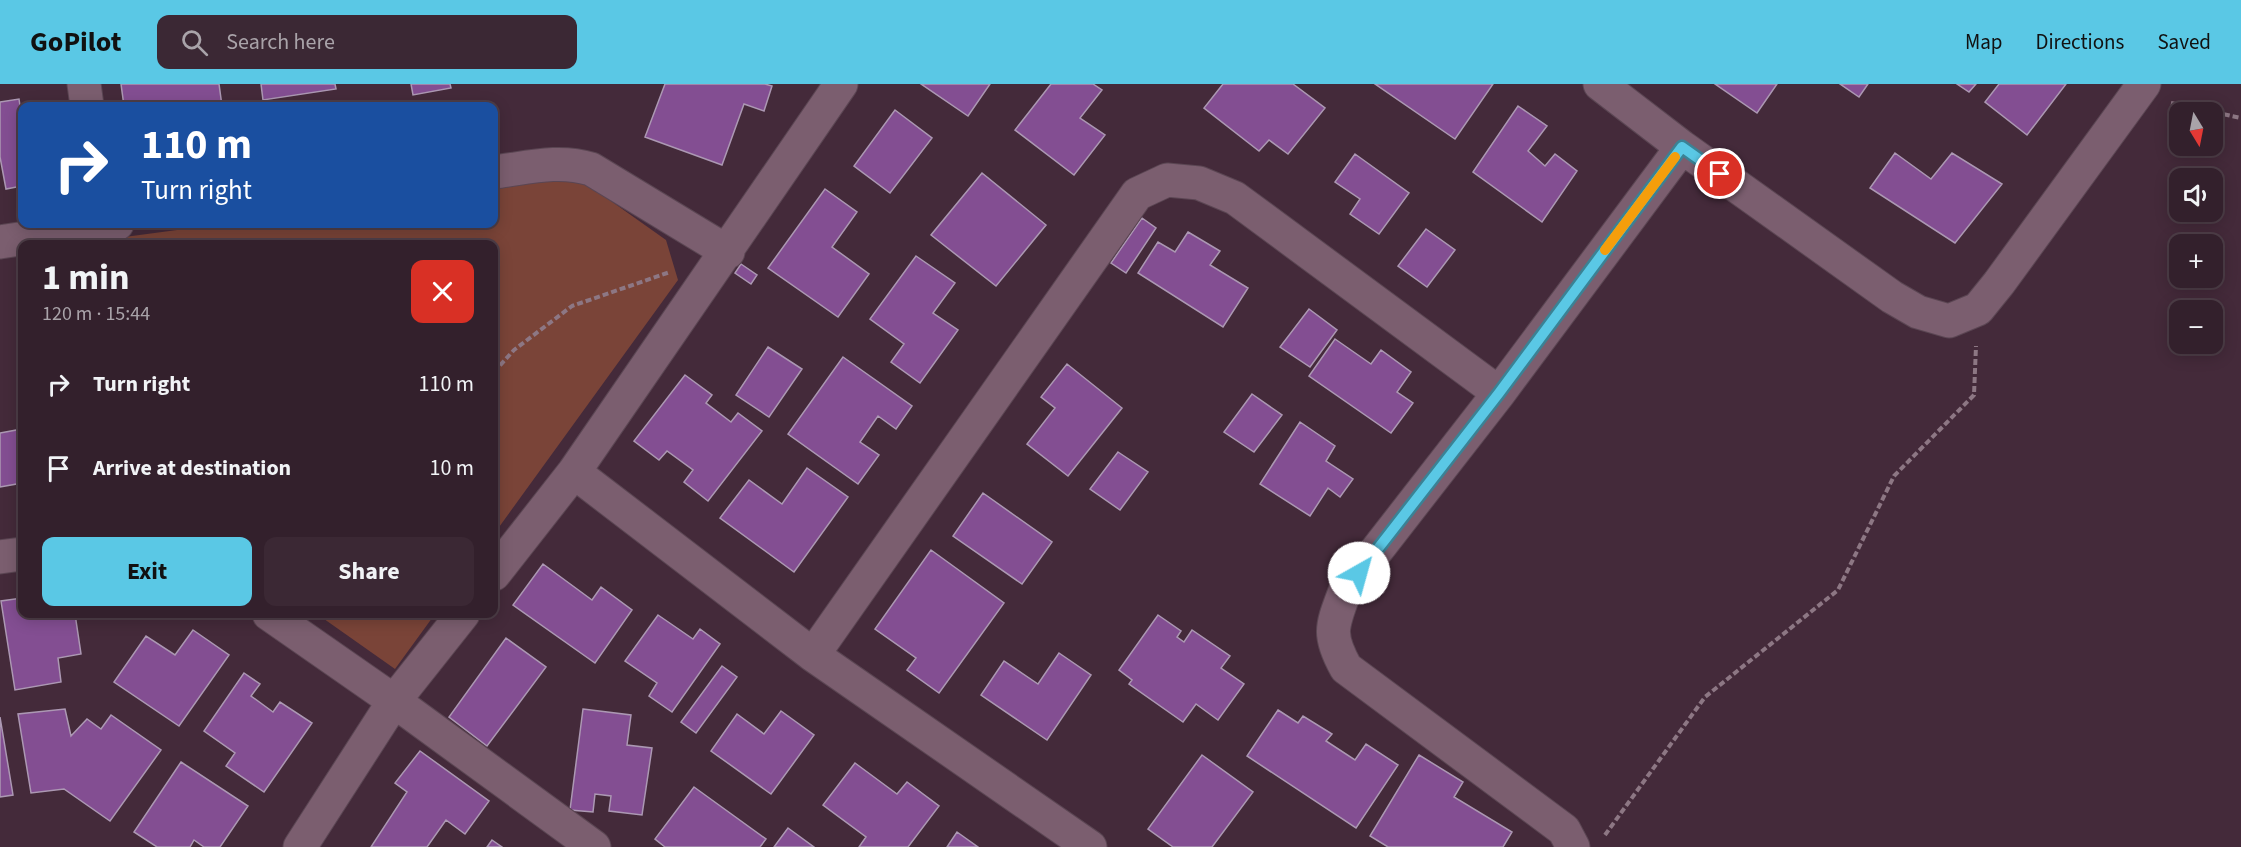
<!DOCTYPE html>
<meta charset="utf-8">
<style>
:root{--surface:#33202c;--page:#3b2834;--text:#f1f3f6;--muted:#a9a3a9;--line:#4e3e48;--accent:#5ac8e5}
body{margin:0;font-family:"Source Sans 3",sans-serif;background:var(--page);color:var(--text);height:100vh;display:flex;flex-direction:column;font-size:22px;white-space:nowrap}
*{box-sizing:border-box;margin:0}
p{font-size:20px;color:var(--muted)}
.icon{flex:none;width:33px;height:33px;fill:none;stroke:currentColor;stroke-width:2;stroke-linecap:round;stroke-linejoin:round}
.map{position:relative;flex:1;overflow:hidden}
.details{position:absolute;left:18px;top:156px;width:480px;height:378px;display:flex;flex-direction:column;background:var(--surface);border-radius:12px;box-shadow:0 3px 15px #0003,0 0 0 2px var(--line)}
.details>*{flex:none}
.hud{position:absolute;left:18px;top:18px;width:480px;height:126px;border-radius:12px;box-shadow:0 3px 15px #0003,0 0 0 2px var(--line);background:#1a4fa0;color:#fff;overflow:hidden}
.needle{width:39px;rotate:170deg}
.tools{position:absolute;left:2169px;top:18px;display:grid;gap:12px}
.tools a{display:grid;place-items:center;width:54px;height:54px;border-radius:12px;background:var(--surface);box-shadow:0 3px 15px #0003,0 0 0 2px var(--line);font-size:30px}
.pin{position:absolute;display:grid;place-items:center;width:51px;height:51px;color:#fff;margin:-26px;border:3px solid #fff;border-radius:50%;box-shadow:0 2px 6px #0007}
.me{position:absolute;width:66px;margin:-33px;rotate:38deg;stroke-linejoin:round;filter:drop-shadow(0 0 4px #0008)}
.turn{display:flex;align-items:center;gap:21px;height:126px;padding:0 24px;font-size:27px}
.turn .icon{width:78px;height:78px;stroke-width:2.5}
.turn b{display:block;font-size:42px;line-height:51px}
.round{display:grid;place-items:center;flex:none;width:63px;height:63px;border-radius:12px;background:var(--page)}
.summary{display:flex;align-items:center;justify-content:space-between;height:102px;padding:0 24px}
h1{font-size:36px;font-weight:700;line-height:45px}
.action{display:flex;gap:12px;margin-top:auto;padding:12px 24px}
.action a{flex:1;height:69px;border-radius:12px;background:var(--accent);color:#111;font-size:24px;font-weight:700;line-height:69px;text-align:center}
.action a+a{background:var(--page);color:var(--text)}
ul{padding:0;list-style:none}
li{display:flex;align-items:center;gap:18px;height:84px;padding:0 24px}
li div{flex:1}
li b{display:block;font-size:22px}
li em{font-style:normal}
header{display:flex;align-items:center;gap:36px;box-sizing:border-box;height:84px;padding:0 30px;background:var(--accent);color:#111}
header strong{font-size:28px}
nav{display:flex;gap:33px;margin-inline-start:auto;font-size:21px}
.search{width:420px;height:54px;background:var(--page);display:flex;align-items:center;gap:15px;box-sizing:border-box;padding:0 21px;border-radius:12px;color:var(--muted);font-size:22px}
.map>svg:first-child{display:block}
</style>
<header>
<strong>GoPilot</strong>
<div class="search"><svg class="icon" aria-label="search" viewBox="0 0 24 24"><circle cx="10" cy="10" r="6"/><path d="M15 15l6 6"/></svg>Search here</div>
<nav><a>Map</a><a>Directions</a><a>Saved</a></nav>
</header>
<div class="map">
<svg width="2241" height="763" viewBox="0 0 2241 763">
<rect width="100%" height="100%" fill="#442a3a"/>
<!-- green -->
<path fill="#7a4438" d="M550,94L587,100L666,156L678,196L494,450V160H72L222,140H494V102Z
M317,530H435L395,585Z"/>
<!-- building -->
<path fill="#834e92" stroke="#ac98b3" stroke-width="1.5" d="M121,0H219L222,22H124Z
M261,0H335L336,5L263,16Z
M411,0H450L451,4L413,11Z
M665,0H765L772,2L764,27L744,20L722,81L645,53Z
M921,0H990L968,32Z
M1051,0H1093L1102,6L1080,34L1105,51L1074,91L1015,46Z
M1223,0H1293L1325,24L1288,70L1269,56L1259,67L1204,24Z
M1375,0H1493L1455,55Z
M1715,0H1777L1757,29Z
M1840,0H1868L1859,13Z
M1957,0H1976L1969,8Z
M1999,0H2066L2027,51L1985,18Z
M19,15L22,35V102L6,105L0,73V18Z
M1518,22L1547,42L1528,67L1545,82L1555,70L1577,87L1542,138L1473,88Z
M895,26L932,54L890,109L854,82Z
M1895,69L1931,95L1952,69L2002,100L1955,159L1870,104Z
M1355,70L1409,109L1379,150L1350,130L1360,115L1335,98Z
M982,89L1046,141L996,202L931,151Z
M825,105L857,128L832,163L869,190L838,233L768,184Z
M1142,134L1156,144L1126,189L1111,179Z
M1426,145L1455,166L1427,203L1398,182Z
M1188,148L1220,167L1210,181L1248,204L1223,243L1138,189L1158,158L1175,168Z
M916,172L955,199L933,229L958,246L920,299L891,278L904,260L870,235Z
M741,180L757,191L751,200L735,189Z
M1309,225L1337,246L1310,283L1280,263Z
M1335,255L1371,280L1381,266L1411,288L1397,308L1413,319L1391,349L1309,292Z
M768,263L802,285L769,333L736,311Z
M843,273L912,322L896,345L878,332L860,358L879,371L858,400L788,350Z
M1067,280L1122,324L1068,392L1027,360L1055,324L1041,313Z
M685,291L712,311L706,319L731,338L738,329L762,347L708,417L684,398L693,386L667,367L659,376L634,357Z
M1252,310L1282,331L1254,368L1224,348Z
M1300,338L1335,362L1326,377L1353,395L1340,413L1328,404L1310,432L1260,400Z
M22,345V399L0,403V349Z
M1118,368L1148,388L1120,426L1090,405Z
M807,384L848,413L794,488L720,434L749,396L782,420Z
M983,409L1052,458L1022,500L953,452Z
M931,466L1004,519L939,609L907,586L916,574L875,545Z
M543,480L592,516L601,503L632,526L595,579L513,521Z
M22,514V530H75L81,570L58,574L61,598L15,606L1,517Z
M658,531L693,555L700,545L720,560L672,628L649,612L657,599L625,577Z
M1158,531L1181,547L1177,553L1184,558L1192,546L1230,572L1221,584L1244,600L1218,636L1196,620L1183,638L1129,600L1132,596L1119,586Z
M193,546L229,571L179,642L114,598L146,552L175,571Z
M506,554L546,583L487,662L449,633Z
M1059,569L1091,591L1047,656L981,611L1004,577L1038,600Z
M722,582L737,593L696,649L681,638Z
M244,589L260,600L251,612L273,628L280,618L312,639L264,708L226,682L235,669L204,647Z
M65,625L71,652L87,635L101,645L111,631L161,666L110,737L64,705L31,709L18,630Z
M583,625L631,631L627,661L652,664L642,731L609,727L611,712L595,710L593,728L570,726Z
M1278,626L1298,639L1303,632L1332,650L1326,657L1355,676L1366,660L1398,681L1356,744L1247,672Z
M781,627L814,651L771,710L711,667L737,630L764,650Z
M0,633L13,711L0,713Z
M420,667L489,717L465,750L446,736L427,763H371L407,708L395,699Z
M1202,671L1253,708L1212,763H1173L1148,745Z
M1419,671L1463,698L1454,713L1512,748L1503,763H1388L1370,752Z
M181,678L248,722L220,763H204L194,756L190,763H157L134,748Z
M855,679L897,710L907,698L939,722L908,763H859L866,753L823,721Z
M694,703L766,755L760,763H665L655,755Z
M788,744L814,763H774Z
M957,748L978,763H947Z
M492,756L502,763H487Z"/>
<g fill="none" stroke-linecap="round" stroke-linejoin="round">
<!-- street casing -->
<g stroke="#5b4653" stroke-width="35">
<path id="street" d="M84,0L87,22
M1600,0L1682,63L1892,213L1918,228L1949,237L1978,225L1999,199L2144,0
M494,88C527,84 558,75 591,85L728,168
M0,158L117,140
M574,388L813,571
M0,473L22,470
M494,490L574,388L841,0
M269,530L394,617L594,763
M300,763L394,617L463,530
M1090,763L813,571L1137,110L1167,96L1199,99L1235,114L1499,309
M1573,763L1564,746L1346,584C1327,550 1332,542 1345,507L1499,309L1682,63"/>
</g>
<!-- path -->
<path stroke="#8d7784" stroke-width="4" stroke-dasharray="6 3" stroke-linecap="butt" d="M2171,19L2241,34
M494,288L514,266L572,222L670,188
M1605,751L1705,613L1838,506L1894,392L1974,311L1976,262"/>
<!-- street -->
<use href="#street" stroke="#7b5e6f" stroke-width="33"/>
</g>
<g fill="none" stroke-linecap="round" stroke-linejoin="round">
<!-- route casing -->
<g stroke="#3a8295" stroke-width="15">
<path id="route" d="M1359,489L1499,309L1682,63L1720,90"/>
</g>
<!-- route -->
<use href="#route" stroke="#5ac8e5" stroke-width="10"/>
<!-- slow -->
<path stroke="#f59e0b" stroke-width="10" d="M1605,166L1675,73"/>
</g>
</svg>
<div class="tools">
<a><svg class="needle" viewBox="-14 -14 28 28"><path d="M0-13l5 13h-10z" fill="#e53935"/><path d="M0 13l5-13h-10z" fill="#a9a3a9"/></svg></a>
<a><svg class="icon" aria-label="sound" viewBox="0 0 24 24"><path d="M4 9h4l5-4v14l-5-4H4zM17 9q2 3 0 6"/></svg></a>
<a>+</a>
<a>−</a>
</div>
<div class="pin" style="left:1720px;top:90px;background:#d93025"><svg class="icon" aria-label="arrive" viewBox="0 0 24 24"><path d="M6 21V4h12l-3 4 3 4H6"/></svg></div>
<svg class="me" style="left:1359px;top:489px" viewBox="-20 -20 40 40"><circle r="19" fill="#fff"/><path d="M0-13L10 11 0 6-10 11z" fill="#5ac8e5"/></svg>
<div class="hud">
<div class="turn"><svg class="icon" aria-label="right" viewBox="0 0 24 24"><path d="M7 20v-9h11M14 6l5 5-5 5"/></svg><div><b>110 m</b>Turn right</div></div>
</div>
<section class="details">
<div class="summary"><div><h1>1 min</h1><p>120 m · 15:44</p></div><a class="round" style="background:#d93025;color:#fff"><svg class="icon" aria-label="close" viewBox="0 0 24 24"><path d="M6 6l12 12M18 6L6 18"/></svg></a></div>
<ul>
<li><svg class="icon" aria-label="right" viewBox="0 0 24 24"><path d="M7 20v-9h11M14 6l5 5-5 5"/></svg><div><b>Turn right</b></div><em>110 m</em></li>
<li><svg class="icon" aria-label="arrive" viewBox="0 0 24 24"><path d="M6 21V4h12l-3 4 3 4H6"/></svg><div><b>Arrive at destination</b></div><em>10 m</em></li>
</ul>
<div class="action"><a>Exit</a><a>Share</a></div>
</section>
</div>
